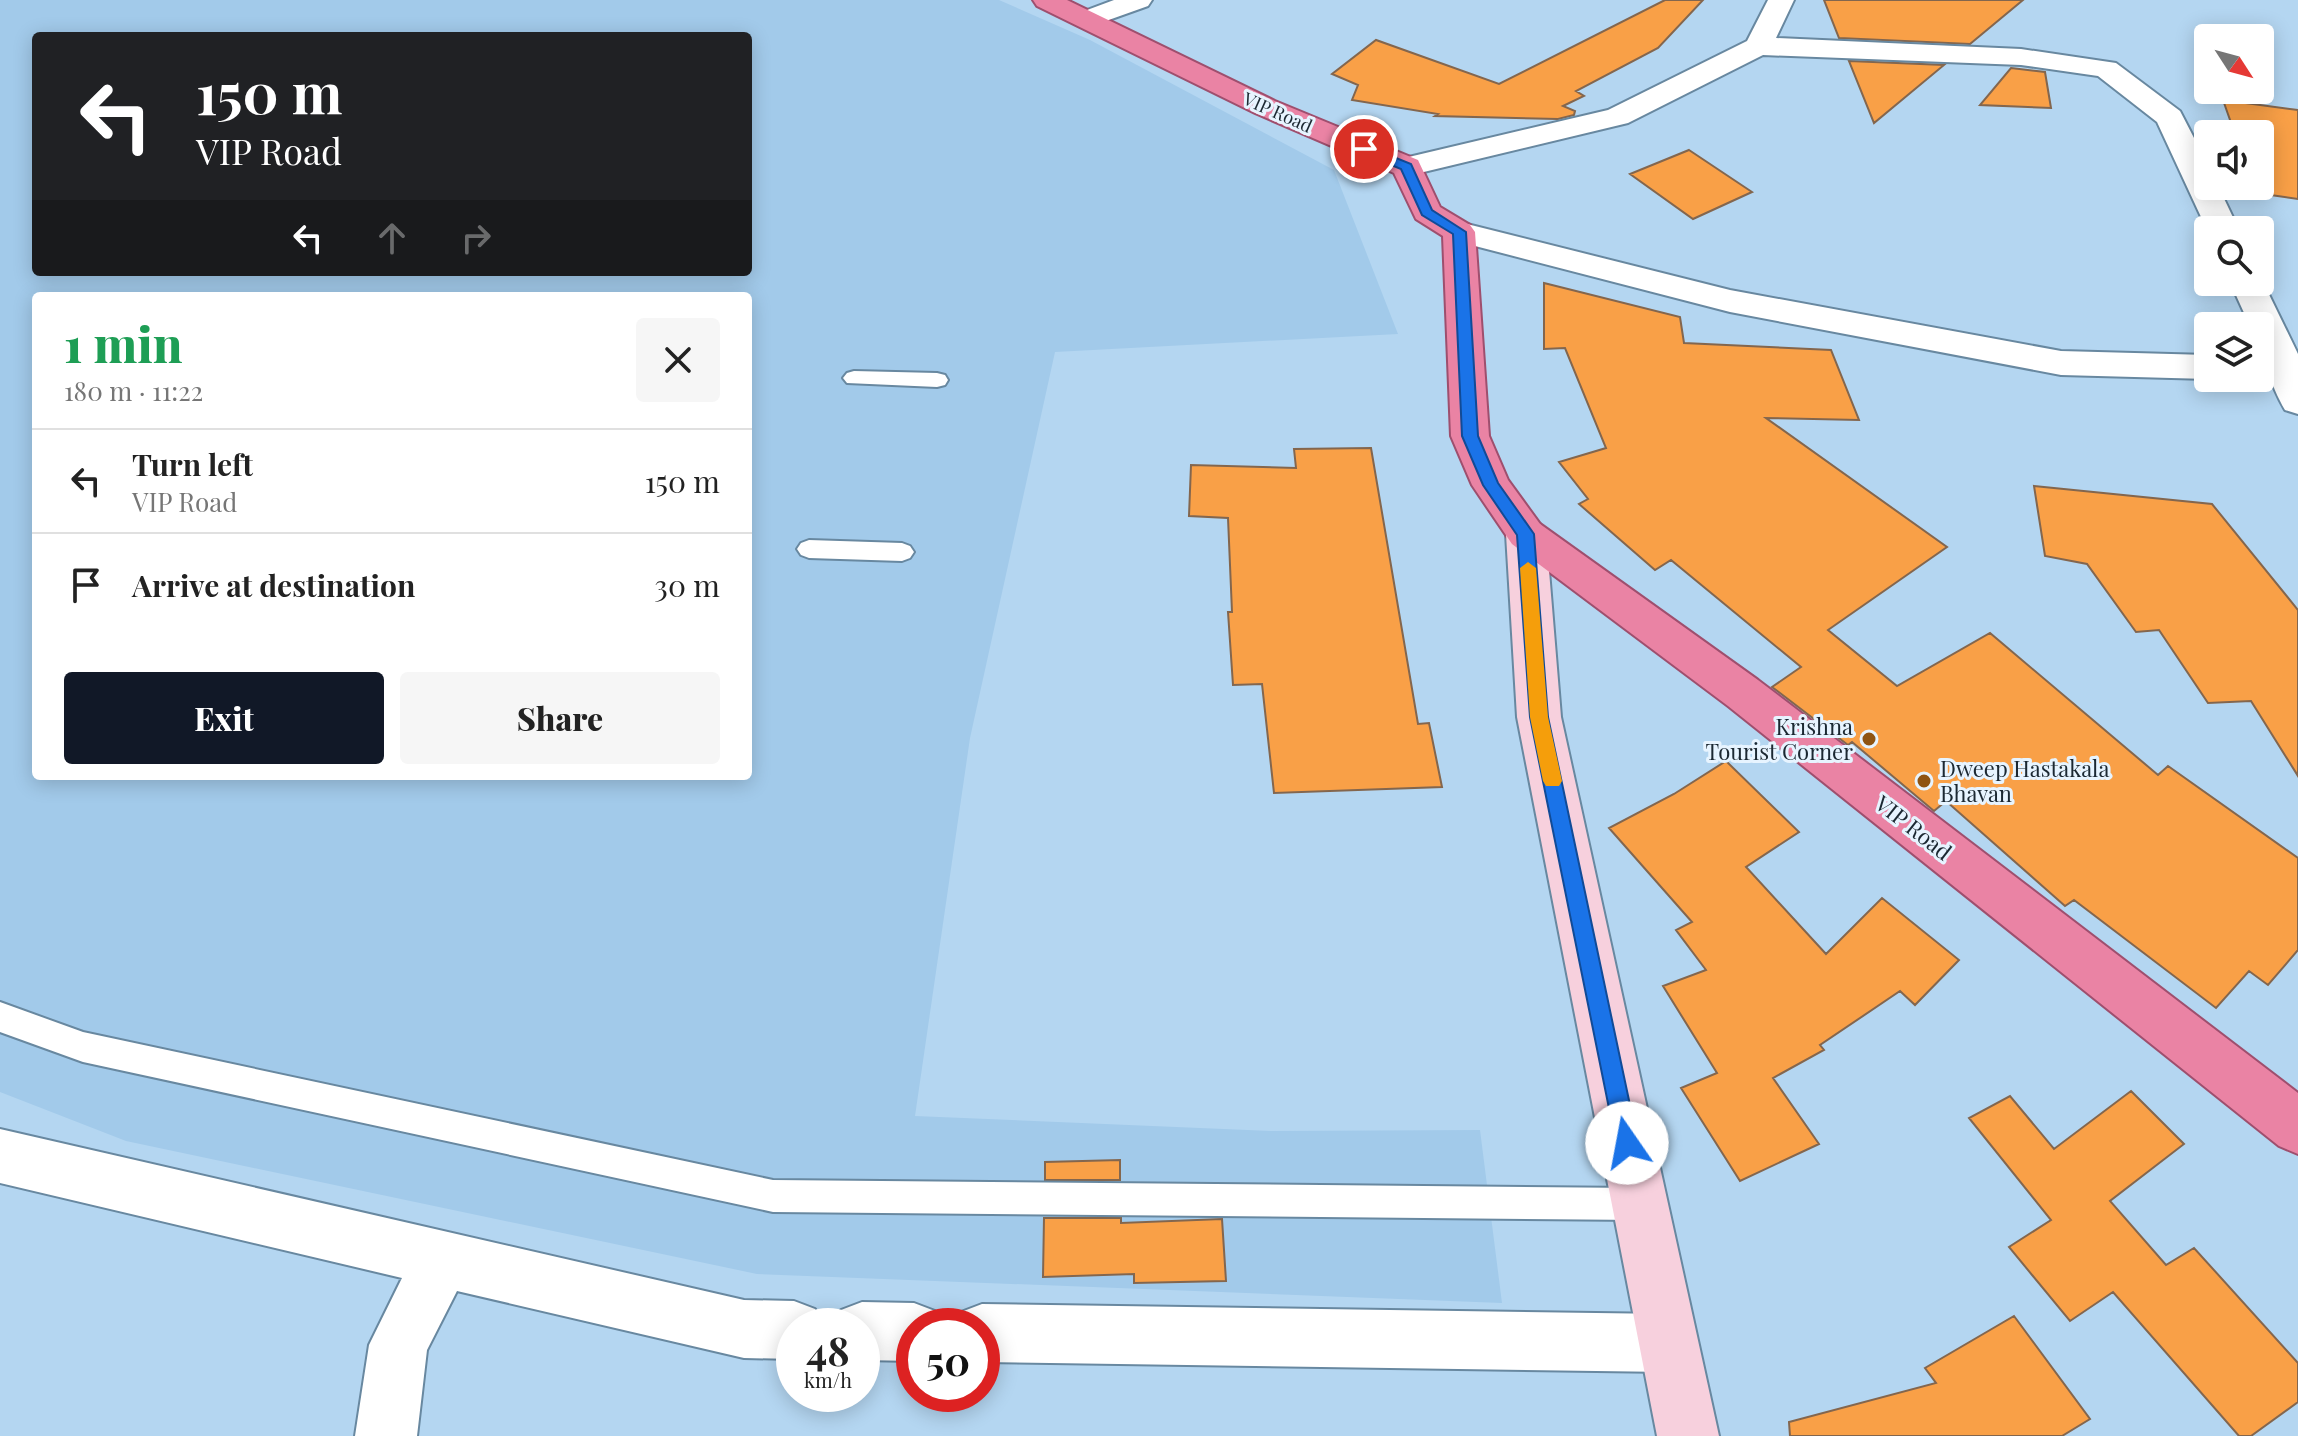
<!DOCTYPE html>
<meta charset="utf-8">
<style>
:root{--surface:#fff;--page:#f6f6f6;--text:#222;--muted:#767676;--line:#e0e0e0;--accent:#111827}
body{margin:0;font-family:"Playfair Display",serif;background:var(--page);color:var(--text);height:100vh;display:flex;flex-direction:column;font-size:30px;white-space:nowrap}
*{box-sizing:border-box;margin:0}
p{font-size:26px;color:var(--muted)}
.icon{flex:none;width:44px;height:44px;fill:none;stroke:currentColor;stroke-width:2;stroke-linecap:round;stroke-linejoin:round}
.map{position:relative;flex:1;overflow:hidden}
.drawer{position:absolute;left:32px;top:292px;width:720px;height:488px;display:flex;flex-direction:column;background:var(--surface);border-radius:8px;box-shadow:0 4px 20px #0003}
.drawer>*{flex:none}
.guide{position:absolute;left:32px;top:32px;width:720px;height:244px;border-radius:8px;box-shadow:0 4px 20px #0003;background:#202124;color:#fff;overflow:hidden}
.needle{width:52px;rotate:126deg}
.fabs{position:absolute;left:2194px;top:24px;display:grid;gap:16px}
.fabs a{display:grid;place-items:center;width:80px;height:80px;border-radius:8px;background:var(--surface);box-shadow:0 4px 20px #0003;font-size:40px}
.speed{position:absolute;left:776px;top:1308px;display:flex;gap:16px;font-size:40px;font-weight:700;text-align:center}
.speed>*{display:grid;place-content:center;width:104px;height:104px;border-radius:50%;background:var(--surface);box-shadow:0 4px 20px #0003;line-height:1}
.speed small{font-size:20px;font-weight:400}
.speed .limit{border:12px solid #d22;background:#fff;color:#111}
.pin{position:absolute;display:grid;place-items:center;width:68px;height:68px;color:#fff;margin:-34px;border:4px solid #fff;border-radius:50%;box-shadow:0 2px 8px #0007}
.me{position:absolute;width:88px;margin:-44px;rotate:348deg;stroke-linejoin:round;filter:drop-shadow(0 0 6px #0008)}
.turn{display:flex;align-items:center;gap:28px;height:168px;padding:0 32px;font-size:36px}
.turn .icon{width:104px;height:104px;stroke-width:2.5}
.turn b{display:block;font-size:56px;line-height:68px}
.lanes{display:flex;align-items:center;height:76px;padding:0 32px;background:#0003;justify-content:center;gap:40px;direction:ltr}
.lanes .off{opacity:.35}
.round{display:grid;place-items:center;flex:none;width:84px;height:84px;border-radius:8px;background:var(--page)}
.summary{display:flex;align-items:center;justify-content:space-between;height:136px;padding:0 32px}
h1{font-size:48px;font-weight:800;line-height:60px;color:#1e9e55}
.cta{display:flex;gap:16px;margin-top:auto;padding:16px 32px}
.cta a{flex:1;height:92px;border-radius:8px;background:var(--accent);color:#fff;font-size:32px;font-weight:800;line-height:92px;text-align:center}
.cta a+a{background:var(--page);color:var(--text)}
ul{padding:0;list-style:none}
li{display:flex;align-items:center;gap:24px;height:104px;padding:0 32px;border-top:2px solid var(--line)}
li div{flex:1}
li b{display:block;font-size:30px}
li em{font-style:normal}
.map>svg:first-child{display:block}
</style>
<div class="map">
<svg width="2298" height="1436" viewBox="0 0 2298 1436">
<rect width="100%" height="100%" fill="#b4d6f1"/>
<!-- built -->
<path fill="#a2caea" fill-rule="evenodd" d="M0,0H999L1090,40L1334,170L1398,334L1055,352L970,738L915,1116L1271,1131L1480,1130L1502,1303L757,1274L126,1141L0,1092ZM36,36H748V272H36ZM36,296H748V776H36Z"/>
<!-- building -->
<path fill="#f9a047" stroke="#83664e" stroke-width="2" d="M1665,0H1703L1658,48L1576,91L1584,96L1563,106L1575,111L1574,115L1558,119L1435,116L1438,114L1352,100L1358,85L1332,74L1376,40L1499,84Z
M1824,0H2023L1970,44L1839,38Z
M1849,61L1944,65L1874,123Z
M2011,68L2045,72L2051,108L1980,105Z
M2223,100L2298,110V199L2257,193L2254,186H2260V134H2235Z
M1689,150L1752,192L1693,219L1630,174Z
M1544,283L1680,317L1684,343L1831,350L1859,420L1766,418L1947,547L1828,630L1897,686L1990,633L2158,775L2168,766L2298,858V950L2268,985L2249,971L2216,1008L2074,900L2065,906L1946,801L1934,811L1852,742L1848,745L1772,687L1801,667L1671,560L1655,570L1579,504L1588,499L1559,462L1606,448L1565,348L1544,349Z
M1371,448L1418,724L1429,723L1442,787L1274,793L1262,684L1233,685L1228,612H1232L1228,518L1189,516L1191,465L1296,468L1294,449Z
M2034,486L2212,504L2298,610V776L2251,701L2208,703L2159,630L2136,632L2087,564L2045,556Z
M1726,761L1799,832L1746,867L1826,954L1882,898L1959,960L1915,1005L1900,991L1820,1045L1824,1050L1773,1078L1819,1144L1740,1181L1681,1088L1717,1073L1663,986L1706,970L1676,930L1692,922L1609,828L1674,794Z
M2131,1091L2184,1144L2110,1201L2166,1265L2194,1248L2298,1363V1402L2251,1436H2239L2113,1292L2070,1321L2009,1247L2051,1220L1969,1118L2010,1096L2054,1149Z
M1120,1160V1180H1045V1162Z
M1044,1218H1121V1223L1222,1219L1226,1281L1134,1283V1274L1043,1277Z
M2014,1316L2090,1419L2062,1436H1790L1789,1422L1936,1383L1925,1368Z"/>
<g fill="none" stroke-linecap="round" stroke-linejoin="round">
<!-- service casing -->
<g stroke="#6888a0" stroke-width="4">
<path id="service" d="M854,371L937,373L945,375L948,380L945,385L937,387L847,383L843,378L847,373Z
M809,540L902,543L910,546L914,552L910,558L902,561L809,558L801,555L797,549L801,543Z
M0,1002L83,1032L773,1180L1639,1188L1651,1192L1655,1204L1651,1216L1639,1220L773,1212L83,1062L0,1032Z"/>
</g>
<!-- minor casing -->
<g stroke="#6888a0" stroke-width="4">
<path id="minor" d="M1114,0H1152L1148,6L1089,27L1079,25L1075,19L1079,13Z
M1459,222L1730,290L2061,351L2208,355V378H2211L2208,379L2061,375L1730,312L1448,239L1443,232L1448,225Z
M2260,356L2298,357V381L2253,378H2260Z
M0,1129L744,1300L794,1301L815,1309L822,1326H794V1359L744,1358L457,1291L427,1350L417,1436H355L369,1345L402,1278L0,1183Z
M862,1302L914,1303L935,1311L941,1326H914V1361L862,1360V1326H835L841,1310Z
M982,1304L1668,1314L1689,1322L1697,1343L1689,1364L1668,1372L982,1362V1326H956L961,1312Z"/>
</g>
<!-- tertiary casing -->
<g stroke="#6888a0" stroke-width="4">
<path id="tertiary" d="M1768,0H1794L1776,38L2021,49L2116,63L2180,111L2208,165V186H2218L2239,230L2208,232L2157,122L2098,76L2021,65L1763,55L1628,123L1407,176L1396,174L1392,167L1396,160L1608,110L1747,41Z
M2260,276L2298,354V414L2285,410C2271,386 2260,353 2260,326H2250L2230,282H2260Z"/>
</g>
<!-- secondary casing -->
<g stroke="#6888a0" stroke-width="4">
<path id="secondary" d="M1526,519L1540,524L1546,534L1561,717L1719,1436H1657L1517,717L1506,534L1512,524Z"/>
</g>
<!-- trunk casing -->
<g stroke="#9e4f6e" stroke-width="4">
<path id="trunk" d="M1033,0H1067L1275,101L1418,160L1440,207L1470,225L1475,232L1489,436L1508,480L1540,524L1758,680L2298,1093V1154L2279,1146L1728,706L1512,544L1472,485L1451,436L1443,236L1416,219L1394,173L1255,113L1037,6Z"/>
</g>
<!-- service -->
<use href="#service" fill="#fff" fill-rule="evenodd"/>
<!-- minor -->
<use href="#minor" fill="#fff" fill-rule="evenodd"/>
<!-- tertiary -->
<use href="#tertiary" fill="#fff" fill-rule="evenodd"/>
<!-- secondary -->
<use href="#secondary" fill="#f7d0dd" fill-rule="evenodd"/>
<!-- trunk -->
<use href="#trunk" fill="#ea83a4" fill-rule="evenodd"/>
</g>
<!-- route -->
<path fill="#1a73e8" stroke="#114b97" stroke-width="2" d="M1364,145L1411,164L1432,210L1466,232L1478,436L1498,483L1534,534L1548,717L1638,1143L1635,1151L1627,1155L1619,1151L1616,1143L1530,717L1517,535L1483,485L1462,436L1453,234L1422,215L1401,169L1360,152V146Z"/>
<!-- slow -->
<path fill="#f59e0b" d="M1528,562L1536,568L1548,717L1562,781L1559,786H1546L1543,781L1530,717L1520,568Z"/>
<!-- markers -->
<g fill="#8f5412" stroke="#e7f4ff" stroke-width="3">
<circle cx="1869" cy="739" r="8"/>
<circle cx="1924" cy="781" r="8"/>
</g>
<g text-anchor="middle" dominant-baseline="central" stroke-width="6" stroke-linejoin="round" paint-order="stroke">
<!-- far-street labels -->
<g font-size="18" fill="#1b2832" stroke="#e7f4ff">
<text transform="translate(1278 112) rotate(24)">VIP Road</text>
</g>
<!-- poi labels -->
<g font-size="22" fill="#1b2832" stroke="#e7f4ff" text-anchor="end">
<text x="1853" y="726">Krishna<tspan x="1853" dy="25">Tourist Corner</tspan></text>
<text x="1940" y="768" text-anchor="start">Dweep Hastakala<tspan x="1940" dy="25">Bhavan</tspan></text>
</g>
<!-- street labels -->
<g font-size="22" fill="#1b2832" stroke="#e7f4ff">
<text transform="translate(1914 827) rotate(38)">VIP Road</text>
</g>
</g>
</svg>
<div class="fabs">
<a><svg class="needle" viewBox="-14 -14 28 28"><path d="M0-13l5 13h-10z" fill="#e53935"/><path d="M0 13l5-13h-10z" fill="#767676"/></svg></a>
<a><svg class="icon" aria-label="sound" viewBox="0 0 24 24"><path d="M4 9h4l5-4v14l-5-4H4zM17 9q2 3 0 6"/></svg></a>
<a><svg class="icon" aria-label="search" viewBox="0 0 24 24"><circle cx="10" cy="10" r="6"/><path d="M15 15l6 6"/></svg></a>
<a><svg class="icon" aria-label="layers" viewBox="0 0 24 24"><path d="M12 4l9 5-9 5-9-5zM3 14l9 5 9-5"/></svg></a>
</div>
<div class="speed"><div>48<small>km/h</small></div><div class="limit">50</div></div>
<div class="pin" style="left:1364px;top:149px;background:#d93025"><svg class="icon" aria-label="arrive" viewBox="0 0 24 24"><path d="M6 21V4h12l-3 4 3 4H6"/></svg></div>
<svg class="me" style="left:1627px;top:1143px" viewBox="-20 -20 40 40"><circle r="19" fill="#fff"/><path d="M0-13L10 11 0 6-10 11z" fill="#1a73e8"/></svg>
<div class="guide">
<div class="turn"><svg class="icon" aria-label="left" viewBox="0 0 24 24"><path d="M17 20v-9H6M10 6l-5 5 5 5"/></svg><div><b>150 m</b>VIP Road</div></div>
<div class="lanes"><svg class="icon" aria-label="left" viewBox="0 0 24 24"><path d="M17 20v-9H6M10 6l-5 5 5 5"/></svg><svg class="icon off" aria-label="ahead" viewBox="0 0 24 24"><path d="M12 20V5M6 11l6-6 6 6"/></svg><svg class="icon off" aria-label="right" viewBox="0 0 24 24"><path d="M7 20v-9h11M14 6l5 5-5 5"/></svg></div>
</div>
<section class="drawer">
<div class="summary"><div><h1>1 min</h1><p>180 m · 11:22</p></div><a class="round"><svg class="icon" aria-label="close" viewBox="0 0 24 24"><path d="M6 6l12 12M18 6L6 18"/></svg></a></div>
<ul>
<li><svg class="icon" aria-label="left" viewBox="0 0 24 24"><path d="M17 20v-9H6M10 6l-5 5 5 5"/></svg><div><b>Turn left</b><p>VIP Road</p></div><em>150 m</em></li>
<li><svg class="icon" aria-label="arrive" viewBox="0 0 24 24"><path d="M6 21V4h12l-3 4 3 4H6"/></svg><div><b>Arrive at destination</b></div><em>30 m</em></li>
</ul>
<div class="cta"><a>Exit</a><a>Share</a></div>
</section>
</div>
